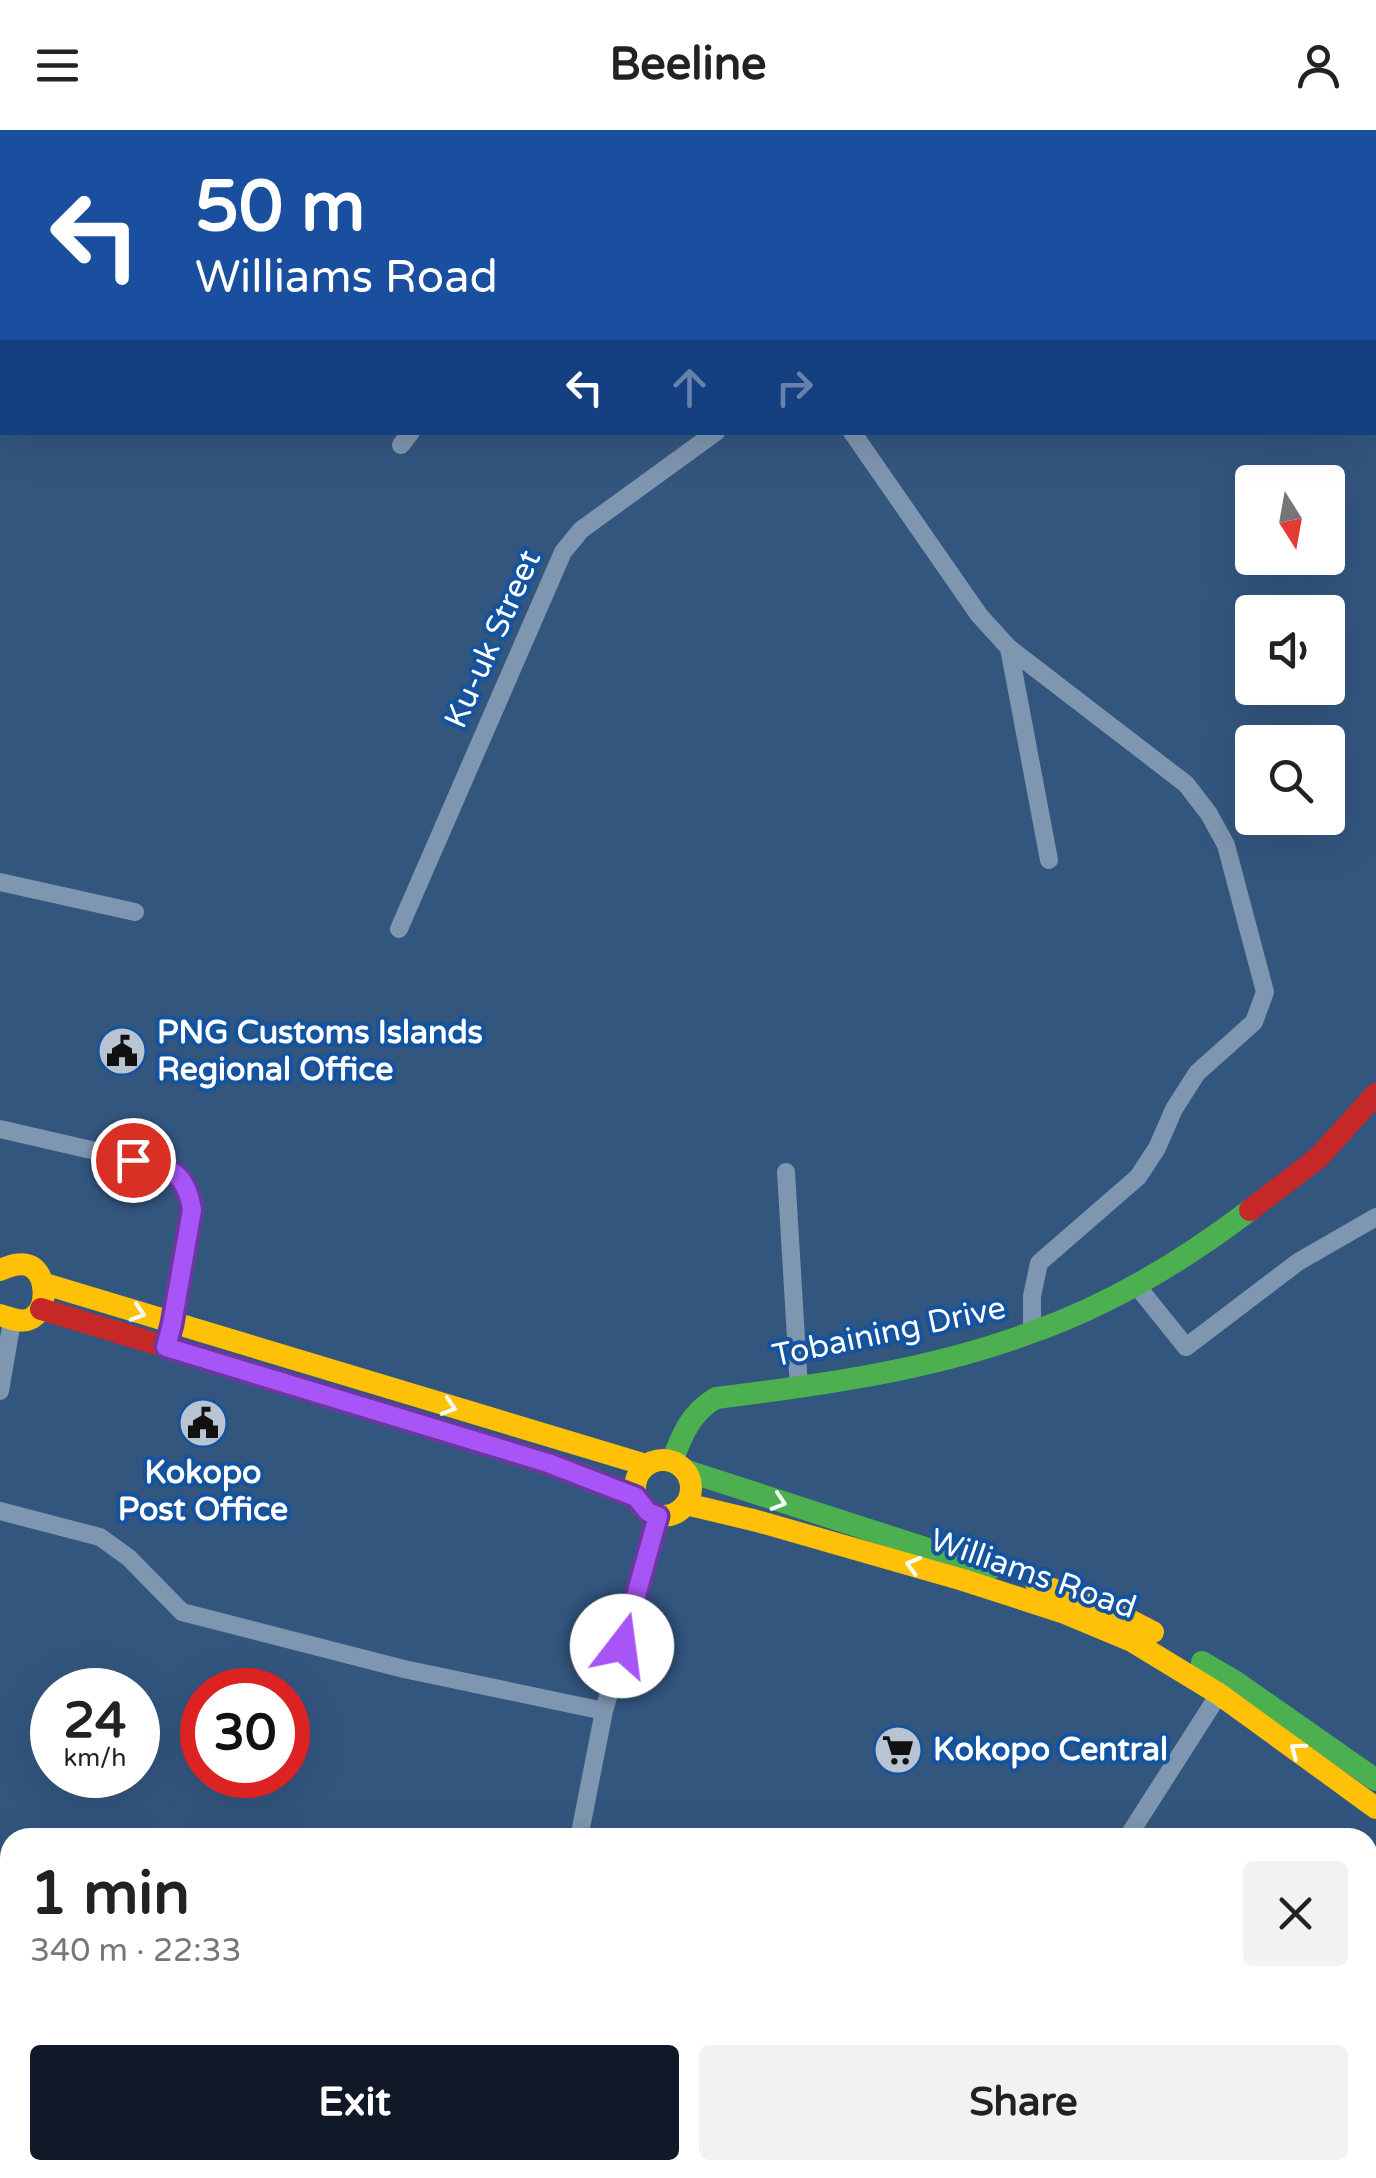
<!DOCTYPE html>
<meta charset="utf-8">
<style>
:root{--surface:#fff;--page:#f2f2f2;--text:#222;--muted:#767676;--accent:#111827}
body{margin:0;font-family:"Varela Round",sans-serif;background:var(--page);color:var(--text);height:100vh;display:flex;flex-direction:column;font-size:38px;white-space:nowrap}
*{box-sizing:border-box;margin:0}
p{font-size:32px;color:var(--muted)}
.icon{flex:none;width:55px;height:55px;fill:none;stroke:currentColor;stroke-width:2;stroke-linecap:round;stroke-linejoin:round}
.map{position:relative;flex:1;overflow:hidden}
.panel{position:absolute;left:0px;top:1698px;width:1378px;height:352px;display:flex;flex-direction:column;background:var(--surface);border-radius:30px 30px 0 0;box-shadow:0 10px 40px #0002}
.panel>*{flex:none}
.banner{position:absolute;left:0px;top:0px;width:1378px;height:305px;box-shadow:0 10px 40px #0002;background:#1a4fa0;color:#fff;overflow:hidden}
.needle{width:65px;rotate:169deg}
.fabs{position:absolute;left:1235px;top:335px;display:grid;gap:20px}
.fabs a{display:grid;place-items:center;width:110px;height:110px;border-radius:10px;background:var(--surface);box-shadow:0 10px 40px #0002;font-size:50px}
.speed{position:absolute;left:30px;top:1538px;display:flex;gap:20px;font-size:50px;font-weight:700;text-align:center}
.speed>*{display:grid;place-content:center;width:130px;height:130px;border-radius:50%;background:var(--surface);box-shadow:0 10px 40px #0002;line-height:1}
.speed small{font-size:25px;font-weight:400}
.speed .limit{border:15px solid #d22;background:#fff;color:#111}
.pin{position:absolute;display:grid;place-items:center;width:85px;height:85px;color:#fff;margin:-42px;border:5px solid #fff;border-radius:50%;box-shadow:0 2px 10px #0007}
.me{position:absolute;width:110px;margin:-55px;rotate:15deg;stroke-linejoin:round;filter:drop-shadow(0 0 8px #0008)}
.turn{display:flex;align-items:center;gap:35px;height:210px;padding:0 30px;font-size:45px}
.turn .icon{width:130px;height:130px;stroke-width:2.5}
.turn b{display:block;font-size:70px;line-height:85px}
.lanes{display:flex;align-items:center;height:95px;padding:0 30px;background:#0003;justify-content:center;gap:50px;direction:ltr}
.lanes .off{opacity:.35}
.round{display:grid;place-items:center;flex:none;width:105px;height:105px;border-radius:10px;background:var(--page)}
.head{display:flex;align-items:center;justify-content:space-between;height:170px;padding:0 30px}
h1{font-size:60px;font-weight:700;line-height:75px}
.button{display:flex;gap:20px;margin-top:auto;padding:20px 30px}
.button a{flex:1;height:115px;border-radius:10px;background:var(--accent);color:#fff;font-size:40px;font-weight:700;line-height:115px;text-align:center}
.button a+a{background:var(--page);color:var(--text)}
header{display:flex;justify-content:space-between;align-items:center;height:130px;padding:0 30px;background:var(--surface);font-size:45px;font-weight:700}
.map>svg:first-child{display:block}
</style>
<header><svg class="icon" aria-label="menu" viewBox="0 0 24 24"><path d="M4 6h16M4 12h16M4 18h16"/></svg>Beeline<svg class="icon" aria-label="person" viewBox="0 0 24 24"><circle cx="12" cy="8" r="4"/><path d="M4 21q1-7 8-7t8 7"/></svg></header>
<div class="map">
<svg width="1376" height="2048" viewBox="0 0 1376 2048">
<rect width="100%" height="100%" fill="#33567f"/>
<!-- water -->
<path fill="#325f96" d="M0,2014L10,2017V2040H83L111,2048H0Z"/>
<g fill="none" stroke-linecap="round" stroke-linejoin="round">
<!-- street -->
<path stroke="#7e96af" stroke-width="18" d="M704,2L706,0
M852,302L979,485L1009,518L1049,730
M401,315L411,302
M1009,518L1186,654L1209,684L1226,715L1265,862L1254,892L1197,943L1174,979L1157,1018L1138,1047L1039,1133L1032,1166V1203
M0,752L135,782
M399,799L563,422L581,400L716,302
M0,999L165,1037L184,1051L191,1080L170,1202
M786,1042L799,1258
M1137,1156L1186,1217L1298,1132L1376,1087
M0,1261L12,1191
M0,1381L100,1407L129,1428L182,1482L404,1539L604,1581
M579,1708L604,1581L658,1386
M1127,1708L1219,1564
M0,1876L10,1879
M1368,2007L1376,2013
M665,2040L678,2048"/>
<!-- fast -->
<path stroke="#4caf50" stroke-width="22" d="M457,1305L586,1346L636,1367
M672,1331C682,1305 691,1282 716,1268C822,1255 930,1240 1030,1203C1110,1175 1183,1131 1250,1080
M687,1341L990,1439
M1202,1532L1236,1552L1376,1650"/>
<!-- slow -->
<path stroke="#ffc107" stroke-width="22" d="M0,1140C10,1136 21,1131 32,1137C47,1147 48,1178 32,1188C22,1194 10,1188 0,1185
M45,1154L646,1335
M635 1358a28 28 0 1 1 56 0a28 28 0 1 1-56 0Z
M686,1374L757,1391L963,1450L1065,1483L1132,1511L1219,1564L1376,1678
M1036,1453L1108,1479L1153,1502"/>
<!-- jam -->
<path stroke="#c62828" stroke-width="22" d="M1250,1080L1318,1028L1376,964
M41,1179L457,1305"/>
</g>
<!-- one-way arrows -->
<defs><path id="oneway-chevron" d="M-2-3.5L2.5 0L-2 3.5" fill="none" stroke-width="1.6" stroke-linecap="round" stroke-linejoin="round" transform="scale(2.5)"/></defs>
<g stroke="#f6fbf6">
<use href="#oneway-chevron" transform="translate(138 1183) rotate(18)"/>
<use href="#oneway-chevron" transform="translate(449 1277) rotate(17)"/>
<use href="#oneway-chevron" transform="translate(779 1372) rotate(18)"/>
<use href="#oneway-chevron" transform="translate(913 1435) rotate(-164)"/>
<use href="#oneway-chevron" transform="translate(1297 1620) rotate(-144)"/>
</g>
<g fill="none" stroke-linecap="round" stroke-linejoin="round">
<!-- route casing -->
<g stroke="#6d37a1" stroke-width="25">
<path id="route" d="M133,1030C168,1037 186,1040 192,1080L172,1194L166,1217L548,1333L636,1367L648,1382L658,1386L622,1516"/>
</g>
<!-- route -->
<use href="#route" stroke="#a855f7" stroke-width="18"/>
</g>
<!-- icons -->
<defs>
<g id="civic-disc" transform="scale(2.5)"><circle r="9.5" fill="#b8c4d2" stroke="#13539f"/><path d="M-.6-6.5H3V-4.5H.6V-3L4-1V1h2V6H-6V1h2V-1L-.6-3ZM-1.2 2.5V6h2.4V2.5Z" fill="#111"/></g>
<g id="supermarket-disc" transform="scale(2.5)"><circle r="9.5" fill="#b8c4d2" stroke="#13539f"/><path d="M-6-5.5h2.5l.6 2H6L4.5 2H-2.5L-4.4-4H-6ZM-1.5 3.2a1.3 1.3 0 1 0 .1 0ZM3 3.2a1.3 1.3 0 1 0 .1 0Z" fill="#111"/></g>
</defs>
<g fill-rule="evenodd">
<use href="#civic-disc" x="122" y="921"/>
<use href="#civic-disc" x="203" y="1293"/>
<use href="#supermarket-disc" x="898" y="1620"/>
</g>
<g text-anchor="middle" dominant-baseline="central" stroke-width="8" stroke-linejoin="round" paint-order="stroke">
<!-- street labels -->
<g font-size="32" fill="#fff" stroke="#13539f">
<text transform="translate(493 509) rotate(-66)">Ku-uk Street</text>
<text transform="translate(889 1202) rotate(-12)">Tobaining Drive</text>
<text transform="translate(1033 1444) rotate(19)">Williams Road</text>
</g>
<!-- poi labels -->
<g font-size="32" font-weight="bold" fill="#fff" stroke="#13539f" text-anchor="start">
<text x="157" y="903">PNG Customs Islands<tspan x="157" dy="37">Regional Office</tspan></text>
<text x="203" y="1343" text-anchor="middle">Kokopo<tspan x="203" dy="37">Post Office</tspan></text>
<text x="933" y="1620">Kokopo Central</text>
</g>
</g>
</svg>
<div class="fabs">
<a><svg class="needle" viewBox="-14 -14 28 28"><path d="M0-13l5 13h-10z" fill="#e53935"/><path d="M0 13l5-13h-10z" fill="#767676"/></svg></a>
<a><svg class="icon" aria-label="sound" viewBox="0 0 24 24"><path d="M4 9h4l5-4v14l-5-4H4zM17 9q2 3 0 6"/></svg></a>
<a><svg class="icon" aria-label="search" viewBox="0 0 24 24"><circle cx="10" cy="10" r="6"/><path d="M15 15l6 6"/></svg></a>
</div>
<div class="speed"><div>24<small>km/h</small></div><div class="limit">30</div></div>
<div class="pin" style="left:133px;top:1030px;background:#d93025"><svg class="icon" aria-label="arrive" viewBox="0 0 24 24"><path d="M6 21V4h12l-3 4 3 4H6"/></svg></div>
<svg class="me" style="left:622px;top:1516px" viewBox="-20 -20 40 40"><circle r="19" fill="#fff"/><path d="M0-13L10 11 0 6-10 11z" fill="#a855f7"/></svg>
<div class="banner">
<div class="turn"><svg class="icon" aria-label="left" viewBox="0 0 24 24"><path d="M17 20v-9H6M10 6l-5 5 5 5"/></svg><div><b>50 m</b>Williams Road</div></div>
<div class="lanes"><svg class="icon" aria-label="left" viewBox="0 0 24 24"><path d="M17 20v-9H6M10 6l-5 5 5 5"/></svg><svg class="icon off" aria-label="ahead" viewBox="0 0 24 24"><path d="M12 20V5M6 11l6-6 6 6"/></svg><svg class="icon off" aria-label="right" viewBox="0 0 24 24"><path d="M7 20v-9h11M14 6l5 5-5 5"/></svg></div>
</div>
<section class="panel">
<div class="head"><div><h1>1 min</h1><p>340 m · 22:33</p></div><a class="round"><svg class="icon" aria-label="close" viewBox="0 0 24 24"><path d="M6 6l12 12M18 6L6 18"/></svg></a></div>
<div class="button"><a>Exit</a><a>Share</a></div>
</section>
</div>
